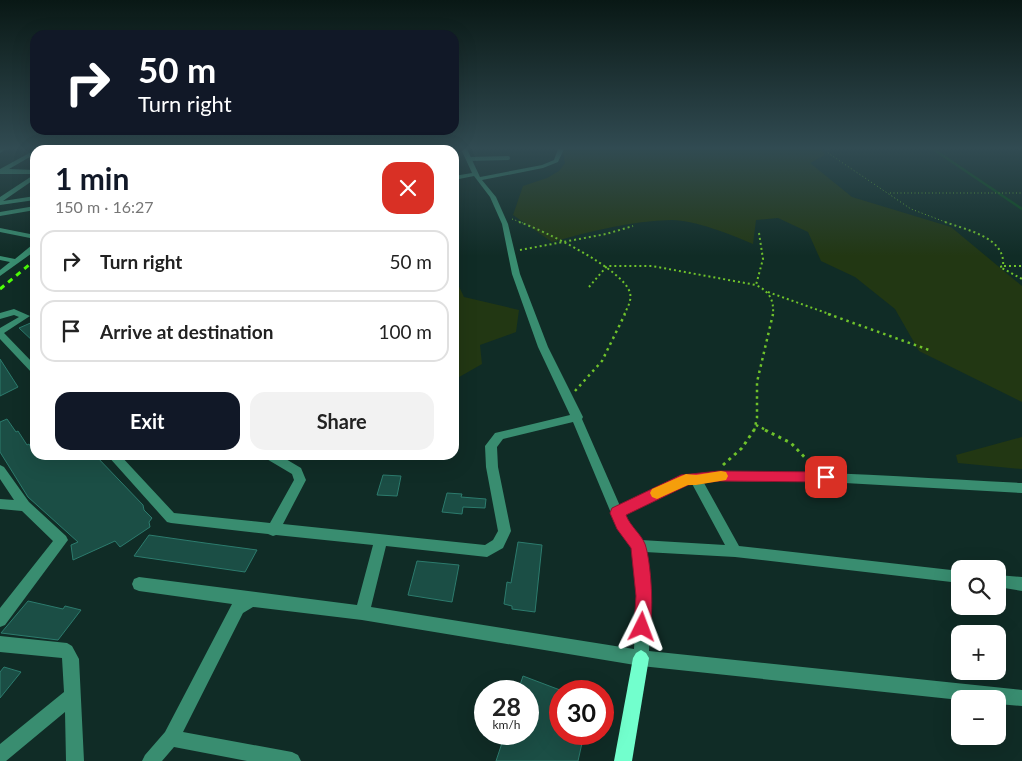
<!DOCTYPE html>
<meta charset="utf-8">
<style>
:root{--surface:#fff;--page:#f2f2f2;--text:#222;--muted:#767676;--line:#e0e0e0;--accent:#111827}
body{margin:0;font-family:Lato,sans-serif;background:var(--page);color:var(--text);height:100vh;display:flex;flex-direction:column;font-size:19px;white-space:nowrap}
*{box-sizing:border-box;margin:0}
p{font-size:16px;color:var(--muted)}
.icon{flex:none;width:28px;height:28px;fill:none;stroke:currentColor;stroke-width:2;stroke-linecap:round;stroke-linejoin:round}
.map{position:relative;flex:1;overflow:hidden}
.panel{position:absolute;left:30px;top:145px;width:429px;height:315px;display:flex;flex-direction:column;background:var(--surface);border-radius:15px;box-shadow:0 5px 20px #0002}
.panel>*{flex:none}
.hud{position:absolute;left:30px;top:30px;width:429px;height:105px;border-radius:15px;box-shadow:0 5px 20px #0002;background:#111827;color:#fff;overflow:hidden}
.controls{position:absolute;left:951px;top:560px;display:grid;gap:10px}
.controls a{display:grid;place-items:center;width:55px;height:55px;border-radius:10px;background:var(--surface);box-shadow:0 5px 20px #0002;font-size:25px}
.speed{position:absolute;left:474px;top:680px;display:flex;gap:10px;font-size:25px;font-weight:700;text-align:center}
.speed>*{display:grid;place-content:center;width:65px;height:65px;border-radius:50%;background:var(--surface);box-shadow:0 5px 20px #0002;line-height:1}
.speed small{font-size:12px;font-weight:400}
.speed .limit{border:8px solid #d22;background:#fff;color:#111}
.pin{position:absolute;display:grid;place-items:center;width:42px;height:42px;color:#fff;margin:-21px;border-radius:10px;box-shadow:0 2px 8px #0006}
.me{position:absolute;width:55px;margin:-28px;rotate:3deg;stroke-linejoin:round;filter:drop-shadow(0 0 4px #0008)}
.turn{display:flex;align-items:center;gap:18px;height:105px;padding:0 25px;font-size:22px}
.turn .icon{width:65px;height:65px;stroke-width:2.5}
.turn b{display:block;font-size:35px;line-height:42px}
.round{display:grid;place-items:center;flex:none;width:52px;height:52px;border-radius:15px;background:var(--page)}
.head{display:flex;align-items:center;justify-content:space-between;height:85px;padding:0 25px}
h1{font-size:30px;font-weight:700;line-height:38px;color:var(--accent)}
.button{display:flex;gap:10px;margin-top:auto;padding:10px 25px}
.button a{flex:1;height:58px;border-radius:15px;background:var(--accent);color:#fff;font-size:20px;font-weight:700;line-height:58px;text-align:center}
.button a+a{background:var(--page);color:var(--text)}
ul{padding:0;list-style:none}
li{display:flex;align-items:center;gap:15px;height:62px;margin:0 10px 8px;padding:0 15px;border:2px solid var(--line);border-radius:15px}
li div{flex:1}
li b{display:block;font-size:19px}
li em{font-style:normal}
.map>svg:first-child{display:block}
</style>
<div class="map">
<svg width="1022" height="761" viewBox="0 0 1022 761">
<rect width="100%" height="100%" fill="#102c26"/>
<!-- green -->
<path fill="#223713" d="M562,149H821L825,155L810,163L852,197L951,227L1022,286V402L919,351L895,309L855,277L821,261L808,232L778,218L756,220L753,244C733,235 694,220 672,220C631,221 592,231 552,242L513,215L523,186L547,178L559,171L565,163Z
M454,276L464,297L519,310L516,332L480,345L482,364L454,380Z
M1022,437V469L958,463L956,455Z"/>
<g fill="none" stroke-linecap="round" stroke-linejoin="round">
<!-- stream -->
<path stroke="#084d1a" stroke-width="2.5" d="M933,149L1022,209"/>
</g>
<!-- building -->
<path fill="#1b4e45" stroke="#2c7b6d" d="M35,321V343L19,328Z
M0,359L18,387L0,396Z
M7,419L16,432L18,431L27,445L29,444L35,455H95L143,505L144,510L152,518L149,522L150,527L120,547L115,541L73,560L71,545L78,542L28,497L0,452V422Z
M383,475L401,476L397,496L377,495Z
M447,493L462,494L461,497L486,499L485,508L463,507L462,514L442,512Z
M149,535L205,543L257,550L245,572L134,556Z
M518,542L542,545L535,612L512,609V606L504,604L507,582L511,583Z
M417,561L459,565L452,602L408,595Z
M28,601L63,609L65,606L81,610L58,640L1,633Z
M4,667L21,672L0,698V672Z
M523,676L560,690V734H584L578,761H496L505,734H528V691H518Z"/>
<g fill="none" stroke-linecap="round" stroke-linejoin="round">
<!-- path-far3 -->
<path stroke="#6fc32b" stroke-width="1" stroke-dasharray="1 2.5" stroke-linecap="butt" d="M828,149V153L911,209L948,223
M890,193H1022
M512,219L523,223"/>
<!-- path-far2 -->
<path stroke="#6fc32b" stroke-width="2" stroke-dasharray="2 3" stroke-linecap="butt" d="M519,222C543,230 624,269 630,293C632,301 627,308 624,315
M945,222C966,230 1006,237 1003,266L1000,267L1022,279
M759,233L763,259L756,285C770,292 774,300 773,315
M520,250L606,234L633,226
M1004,266H1022
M589,287L607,266H652L756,285
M768,292L832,315"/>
<!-- path-far1 -->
<path stroke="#6fc32b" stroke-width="2.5" stroke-dasharray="2.5 4" stroke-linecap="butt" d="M828,314L932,351
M575,391L602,361L625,314
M756,425L768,431
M754,431L757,418V382L773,314"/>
<!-- path -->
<path stroke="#6fc32b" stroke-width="3" stroke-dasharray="3 4.5" stroke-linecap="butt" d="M765,430L791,443L813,466
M723,465L742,448L754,430"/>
<!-- lane-far1 -->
<path stroke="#398d70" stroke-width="4" d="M469,159L508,158"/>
<!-- lane -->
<path stroke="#398d70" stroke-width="7" d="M617,513L686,479L696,480"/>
<!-- street -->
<path fill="#398d70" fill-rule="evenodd" d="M0,149H6L0,153Z
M73,149H80L72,150Z
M110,149H116L109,150Z
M147,149H153L146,150Z
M461,149H467L480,177L542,165L554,160L558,149H564L558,162L543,168L482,180L496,197L508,224L520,274L548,347L583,417L582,419L627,522L641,540L725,545L690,480L692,477C719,468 750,472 779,472C860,473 941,479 1022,483V493L827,482L719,481L704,483L739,546L960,571V583L735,557L645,552L651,596L649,651L1022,690V706L998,704V699L960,700L641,666L362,620L253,607L243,613L183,732L292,752L298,755L301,761H247L174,747L162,761H142L145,755L165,732L232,604L139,591L134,589L132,584L134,579L139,577L357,605L373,545L276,535L273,536L268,534L171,523L167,522L107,455H120L174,513L270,523L294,480L292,474L265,458L263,455H279L301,468L306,480L283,524L485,545L493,540L498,531L486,467L485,446L495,433L570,415L538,347L512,274L502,224L490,197L474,176L454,180V176L472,173ZM573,422L616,525L632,548L637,596L634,649L371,607L386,546L487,557L503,548L511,531L498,467L497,447L503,439Z
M35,150V154L9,169L35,170V174H0V169Z
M35,174V179L3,201L35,196V200L0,205V197Z
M35,206V210L0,216V212Z
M0,228L35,235V239L0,232Z
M32,245H35V251L0,276V270L10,262L0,260V256L15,259Z
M14,309L30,316L4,333L35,365V374L32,373L0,339V328L19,317L14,315L0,319V313Z
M0,465L4,467L29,502L66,536L68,540L5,625L0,627V608L53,541L22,511L0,509V499L14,500L0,479Z
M998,575L1022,577V591L998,587Z
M0,636L67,643L72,646L79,659L84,761H66L65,712L6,761H0V744L64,692L62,658L0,652Z"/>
<!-- secondary -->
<path fill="#72ffcd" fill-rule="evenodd" d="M641,650L646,653L649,658L632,761H614L633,658L636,653Z"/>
<!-- rail -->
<path stroke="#4dff07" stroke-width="3" stroke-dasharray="5.5 5" stroke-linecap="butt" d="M0,289L35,260"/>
</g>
<!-- sky -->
<linearGradient id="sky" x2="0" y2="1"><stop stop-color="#091815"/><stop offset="0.58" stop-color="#314b52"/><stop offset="1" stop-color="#314b52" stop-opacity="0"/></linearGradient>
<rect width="1022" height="256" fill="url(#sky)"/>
<!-- route -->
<path fill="#e11d48" stroke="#92132f" d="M719,471L826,472L833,477L826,482L719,481L688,485L626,515C630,526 641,534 645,544C651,561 655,617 648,633L642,635L636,633L634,627L636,596L631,548L617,529L610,513L612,508L681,475Z"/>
<!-- slow -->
<path fill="#f59e0b" d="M721,471L726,472L728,476L726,480L696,485H688L657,499L652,497L650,493L652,489L686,474L696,475Z"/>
</svg>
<div class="controls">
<a><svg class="icon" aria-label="search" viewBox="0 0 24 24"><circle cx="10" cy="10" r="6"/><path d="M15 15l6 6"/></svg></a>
<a>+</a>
<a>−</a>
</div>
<div class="speed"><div>28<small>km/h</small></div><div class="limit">30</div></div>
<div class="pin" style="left:826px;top:477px;background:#d93025"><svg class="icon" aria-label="arrive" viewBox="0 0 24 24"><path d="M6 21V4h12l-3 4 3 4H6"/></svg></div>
<svg class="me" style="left:642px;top:627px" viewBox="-20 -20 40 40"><path d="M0-17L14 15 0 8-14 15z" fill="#e11d48" stroke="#fff" stroke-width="4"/></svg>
<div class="hud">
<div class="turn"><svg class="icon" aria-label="right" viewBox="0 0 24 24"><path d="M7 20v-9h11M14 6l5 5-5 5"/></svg><div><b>50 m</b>Turn right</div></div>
</div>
<section class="panel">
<div class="head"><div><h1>1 min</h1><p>150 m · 16:27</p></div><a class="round" style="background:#d93025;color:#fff"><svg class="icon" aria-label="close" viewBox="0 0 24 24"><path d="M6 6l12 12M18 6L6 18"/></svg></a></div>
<ul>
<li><svg class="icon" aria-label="right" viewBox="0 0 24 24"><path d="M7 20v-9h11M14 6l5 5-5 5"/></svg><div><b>Turn right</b></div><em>50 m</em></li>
<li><svg class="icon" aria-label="arrive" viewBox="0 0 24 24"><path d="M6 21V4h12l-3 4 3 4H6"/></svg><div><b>Arrive at destination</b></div><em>100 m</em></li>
</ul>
<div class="button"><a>Exit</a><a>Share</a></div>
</section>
</div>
